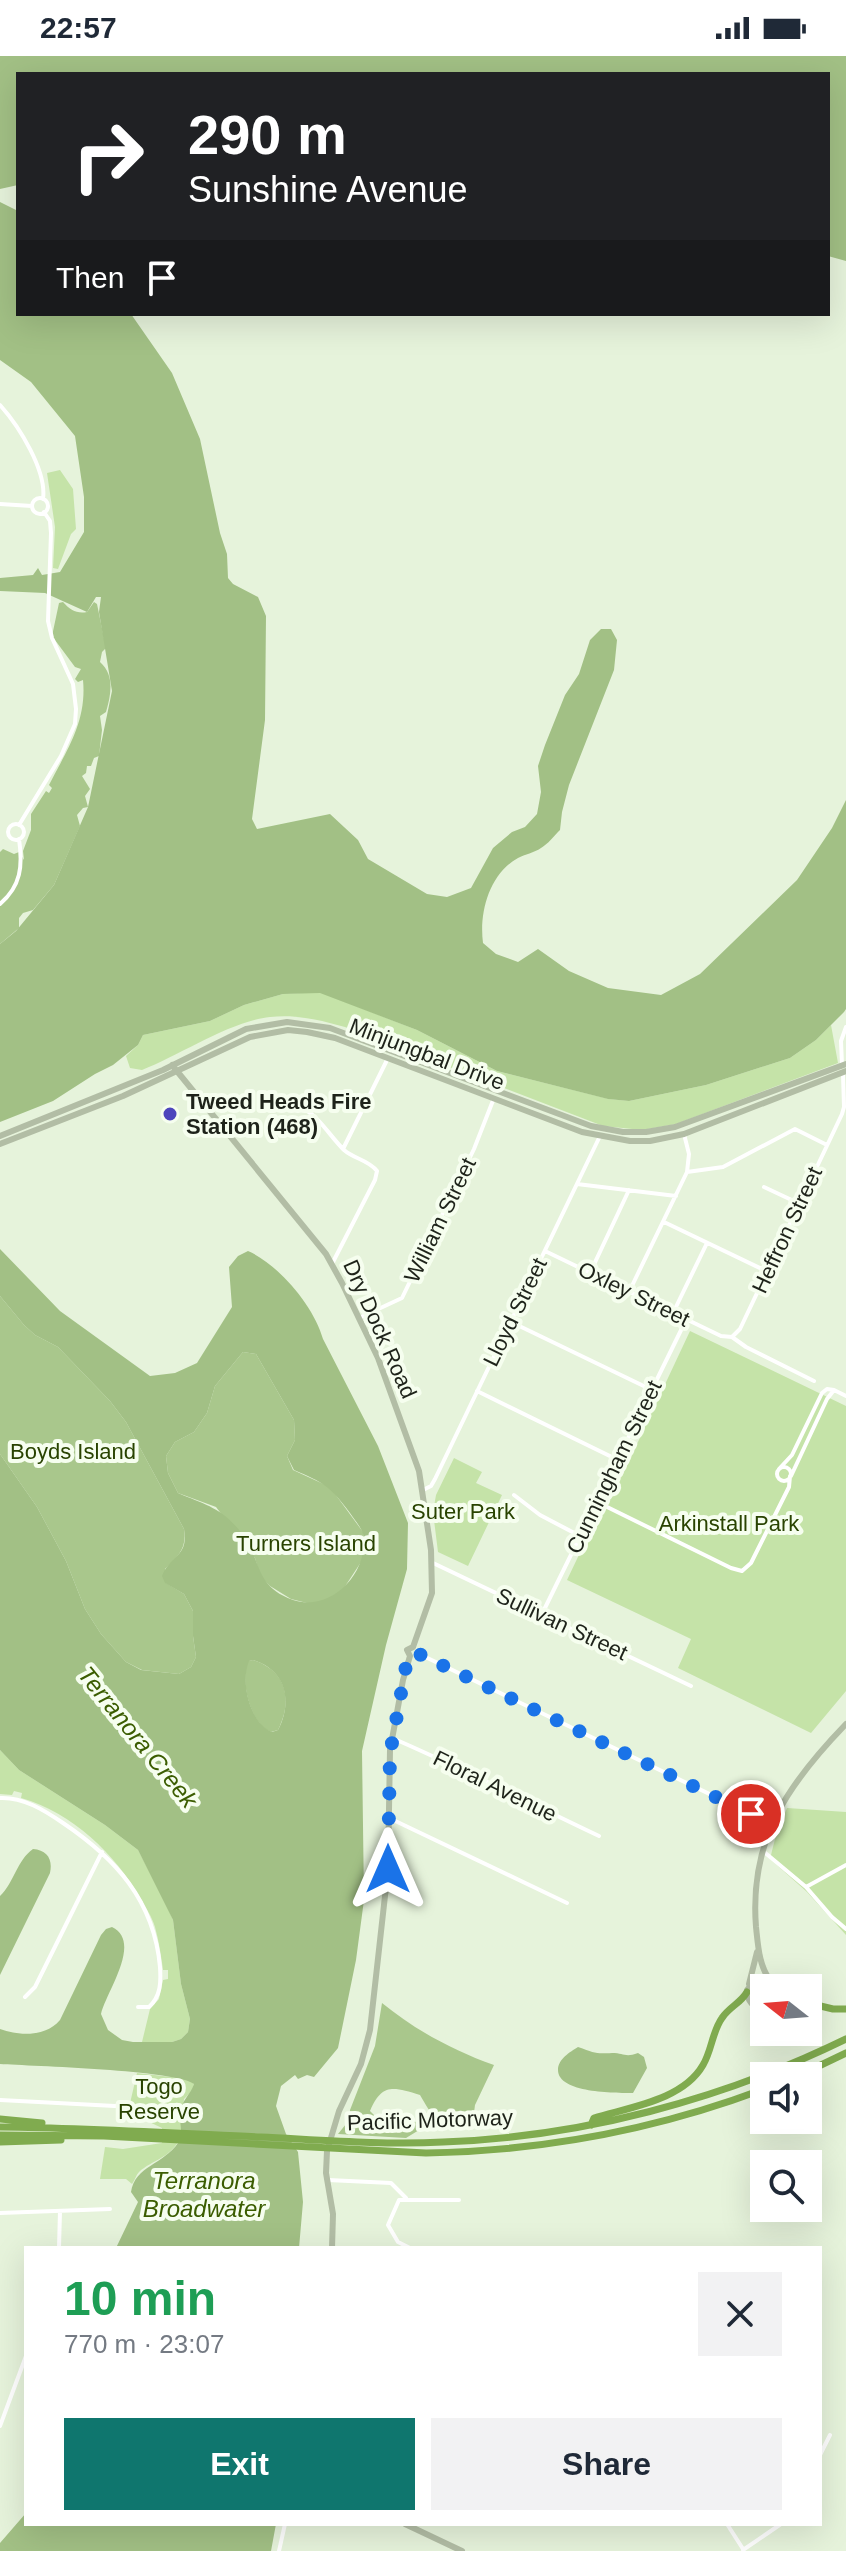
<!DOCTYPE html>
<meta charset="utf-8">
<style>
:root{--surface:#fff;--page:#f2f2f3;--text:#1f2937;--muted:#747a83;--accent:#0f766e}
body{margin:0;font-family:Helvetica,sans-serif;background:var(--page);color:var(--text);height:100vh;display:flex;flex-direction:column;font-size:30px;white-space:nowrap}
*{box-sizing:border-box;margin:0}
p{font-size:26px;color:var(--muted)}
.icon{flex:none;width:44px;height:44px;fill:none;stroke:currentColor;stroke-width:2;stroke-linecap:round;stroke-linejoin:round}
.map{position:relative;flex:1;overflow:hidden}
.drawer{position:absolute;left:24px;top:2190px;width:798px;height:280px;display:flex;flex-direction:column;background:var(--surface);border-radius:0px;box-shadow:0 8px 32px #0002}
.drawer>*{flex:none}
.guide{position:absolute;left:16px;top:16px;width:814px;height:244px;border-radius:0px;box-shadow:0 8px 32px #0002;background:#202124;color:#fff;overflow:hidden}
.needle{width:52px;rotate:287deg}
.controls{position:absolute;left:750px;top:1918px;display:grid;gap:16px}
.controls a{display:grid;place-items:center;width:72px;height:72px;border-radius:0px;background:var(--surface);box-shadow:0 8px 32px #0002;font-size:40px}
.pin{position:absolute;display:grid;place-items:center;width:68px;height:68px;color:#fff;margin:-34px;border:4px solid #fff;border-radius:50%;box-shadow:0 2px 8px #0007}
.me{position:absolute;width:88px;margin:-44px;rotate:0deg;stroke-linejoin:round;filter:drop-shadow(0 0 6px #0008)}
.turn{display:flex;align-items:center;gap:28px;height:168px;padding:0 40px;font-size:36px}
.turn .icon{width:104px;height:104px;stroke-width:2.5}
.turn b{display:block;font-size:56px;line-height:68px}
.then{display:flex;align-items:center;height:76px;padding:0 40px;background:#0003;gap:16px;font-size:30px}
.round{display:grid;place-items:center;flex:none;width:84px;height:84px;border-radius:0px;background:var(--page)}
.head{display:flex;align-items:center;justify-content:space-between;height:136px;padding:0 40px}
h1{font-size:48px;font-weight:600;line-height:60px;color:#1e9e55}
.primary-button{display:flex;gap:16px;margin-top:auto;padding:16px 40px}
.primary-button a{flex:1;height:92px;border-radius:0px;background:var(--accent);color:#fff;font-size:32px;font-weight:600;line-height:92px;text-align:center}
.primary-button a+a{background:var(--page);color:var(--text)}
.status{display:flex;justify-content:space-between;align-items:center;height:56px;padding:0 40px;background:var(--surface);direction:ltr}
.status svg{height:22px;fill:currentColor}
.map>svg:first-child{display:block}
</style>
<div class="status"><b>22:57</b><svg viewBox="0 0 49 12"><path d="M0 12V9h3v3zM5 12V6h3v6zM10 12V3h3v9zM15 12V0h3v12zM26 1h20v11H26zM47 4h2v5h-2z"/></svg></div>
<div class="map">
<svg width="846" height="2495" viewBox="0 0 846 2495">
<rect width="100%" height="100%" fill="#e6f3db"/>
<!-- green -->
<path fill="#c5e3a8" d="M60,414L73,433L76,473L71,478L58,513L53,512L55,471L47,417Z
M320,936L417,974L497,1015L609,1043L629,1045L706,1029L790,1002L816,984L831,969L838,1007L676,1068L642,1074L603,1070L345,971C320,964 296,958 270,961C231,965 180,999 142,1014L130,1012L126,1000L138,989L143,979L210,965L244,949L283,938Z
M690,1275L846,1350V1635L811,1677L678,1612L691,1583L567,1524L617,1419L622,1420Z
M454,1402L482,1416L476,1427L502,1439L468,1510L438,1496L433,1456L436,1439Z
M0,1694L19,1714L105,1769L138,1794L165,1845L173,1864L181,1928L190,1963L188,1976L181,1983L172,1986H142L150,1953L159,1943L163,1924L168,1923V1914H163C161,1900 159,1885 155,1871C152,1861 146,1852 141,1843C115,1798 73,1757 21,1742L22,1737L14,1735L12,1739L0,1738Z
M787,1752L846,1756V1879L807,1836L770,1803L776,1779Z
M137,2017L189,2023L194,2028L192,2035L184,2043L180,2082C171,2102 152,2104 139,2116C136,2119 135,2124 132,2128L126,2123H100L105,2091L123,2093L162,2087V2072L128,2056Z"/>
<!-- forest -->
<path fill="#a9c78c" d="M63,546C70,554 77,558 87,556L94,546L97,548L106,592L102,596L100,606C115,619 111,639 106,656L100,660L102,674L99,700L94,702L91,710H87L86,717L82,720L90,733L85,740L88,751L83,752L77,759L80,770L54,829L33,854L23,857L19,862V872L0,888V796L3,793L14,798L19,796L24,804L23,795L31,774V758L46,735L49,737L52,732L49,729C67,694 87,665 83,624L78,626L75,623L81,613L75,611L52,580L59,547Z
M0,1240L24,1269L35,1279L58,1291L110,1345L126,1366L184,1473C187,1493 178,1500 165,1513L166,1527L184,1538L193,1555V1580L196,1601L191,1611L179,1618L142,1614L126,1606L101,1578L85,1553L66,1505L37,1451L0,1398Z
M243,1296L256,1298L294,1364L295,1384L287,1400L293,1414L330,1431L363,1476V1503L344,1532L331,1543L311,1548L291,1543L270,1530L260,1520L255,1502L216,1451L178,1437L168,1417L166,1400L175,1386L194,1376L207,1357L215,1330Z
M253,1604C287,1615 293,1644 278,1674L271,1676C250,1667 240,1626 248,1605Z
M382,1947C415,1974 454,1995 494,2009L475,2049L473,2064C435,2068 439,2071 420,2039C393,2031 382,2027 370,2055L378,2063H399L429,2068L406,2082L338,2078L350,2063V2054L375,1990Z"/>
<!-- water -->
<path fill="#a2c085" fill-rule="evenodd" d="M0,0H846V205L828,200V18H18V129L0,133Z
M0,146L18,155V258H131L172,317L200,383L220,477L227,498L228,522L233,528L258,541L266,560L265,664L252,763L257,773L330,758L358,784L368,803L427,838L447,841L471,832L493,792L512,776L525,771L537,758L541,736L538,710L545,689L565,639L579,618L590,584L601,573H611L617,584L614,614L569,729L562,756L560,774C554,780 548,788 541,792C534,797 525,798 518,802C489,818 479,857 483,887L496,898L518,906L538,893L569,915L608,932L661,939L700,918L797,824L832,772L846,744V953L844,956L816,984L790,1002L706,1029L629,1045L608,1043L497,1015L417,974L320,937L283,938L244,949L210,965L143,979L138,989L113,1009L95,1018L53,1045L0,1066V888L16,875L54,829L88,751L112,635L99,556L101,541H96L87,556L45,537L0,535V522L33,519L38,512L42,519L60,516L84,476V441L75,380L31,326L0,304Z
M0,1193L60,1255L150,1320L175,1317L197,1307L232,1251L229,1211L238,1200L248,1195C278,1208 314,1250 323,1283L378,1390L408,1467L407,1513L386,1589L362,1695L364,1844L356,1904L338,1992L314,2021L307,2019L298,2023L295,2019L281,2030L276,2050L286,2078L298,2096L303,2146L299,2192H116L138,2146L131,2136C135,2110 164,2108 178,2087C184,2078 179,2066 180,2056C182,2044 191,2038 194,2028C177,2014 31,2010 0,2008V1973C20,1980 46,1981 60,1964L101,1879L106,1873L112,1871C143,1886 106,1936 101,1958L108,1974L122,1984L133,1986H172L181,1983L188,1976L190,1963L181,1928L173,1864L138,1794L105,1769L19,1714L0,1694V1398L37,1451L66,1505L85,1553L101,1578L126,1606L141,1614L179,1618L191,1611L196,1601L193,1580V1555L184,1538L165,1527L162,1520C170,1499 189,1501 184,1473L126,1366L110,1345L58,1291L35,1279L24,1269L0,1240ZM243,1296L256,1298L294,1364L295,1384L287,1400L294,1414C323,1426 331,1431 350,1457C354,1463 361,1471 363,1478C370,1516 331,1557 293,1544C254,1530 262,1505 243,1479C223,1452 206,1449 178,1437L168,1417L166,1400L175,1386L194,1376L207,1357L215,1330ZM253,1604C286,1614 293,1645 278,1674L272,1676C250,1667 240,1626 249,1605Z
M33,1793C47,1794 53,1803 50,1817L0,1919V1840C14,1827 17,1804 33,1793Z
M578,1991C595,1997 595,1998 612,1997C624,1997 625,2002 638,1997L644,2001L647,2012L633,2037C615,2037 558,2037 558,2014C558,2003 570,1996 578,1991Z
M26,2457V2468H276L271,2495H0V2487Z"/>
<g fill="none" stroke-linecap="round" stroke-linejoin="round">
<!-- street -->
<path stroke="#fff" stroke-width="4" d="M0,349C19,370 47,415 43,443
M32 450a8 8 0 1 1 16 0a8 8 0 1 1-16 0Z
M0,448L32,450
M8 776a8 8 0 1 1 16 0a8 8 0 1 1-16 0Z
M19,769L61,700L75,668L76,653L73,628L52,582L48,565L51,477L50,465L44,456
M0,848C21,830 23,810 19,783
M842,1009L841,985L846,971
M303,1052C320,1062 330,1080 344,1094C354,1103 369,1104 377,1115L375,1124L332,1208
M343,1093L388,1002
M687,1116L723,1111L795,1073L827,1089
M577,1128L676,1140
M764,1131L798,1147
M664,1166L766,1215
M545,1195L721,1280L732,1281L740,1273L842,1058L844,1051L843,1018
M590,1217L629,1134
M629,1236L687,1116L689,1098L684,1078
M673,1257L707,1187
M359,1262L402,1242L474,1093L494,1042
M511,1266L652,1334
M732,1281L746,1291L814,1325
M834,1334L846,1340
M477,1335L618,1404
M777 1418a7 7 0 1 1 14 0a7 7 0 1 1-14 0Z
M779,1413L792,1399L822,1337L827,1333L834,1334
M791,1420L827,1343L834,1334
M423,1434L431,1430L435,1423L600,1080
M514,1439L540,1459L580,1480
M597,1446L731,1512L742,1515L751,1507L789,1431L790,1420
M433,1507L691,1630
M542,1558L686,1264
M417,1597L751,1758
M392,1682C462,1712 529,1747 599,1780
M0,1742C23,1741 44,1754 63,1767C115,1802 154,1844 160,1911C161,1926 161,1940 149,1951H138
M389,1762L567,1847
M763,1795L806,1831L846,1809
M806,1831L832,1861L846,1873
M25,1941L35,1931L102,1796
M0,2044L115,2050L125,2048
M328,2124L391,2127L406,2142
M0,2157L110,2153
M59,2192L60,2155
M410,2192L398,2186L388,2169L399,2144H459
M0,2370L26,2300
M820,2399L830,2379
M727,2468L743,2493
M743,2494L781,2468
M279,2495L285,2468"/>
<!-- secondary -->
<path stroke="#b2bda5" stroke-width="6" d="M172,1009L326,1198L342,1227L378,1302L419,1415L431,1494L432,1537L413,1591L407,1594L410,1600L403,1624L390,1694L388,1813L370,1974L361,2008L339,2055L327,2095L326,2117L333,2158L332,2192
M0,1080L163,1014L246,973L287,966L330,972L591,1070L623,1076H646L675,1071L846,1008
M0,1088L123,1040L250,981L288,974L307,976L335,982L582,1076L630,1085H650L684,1078L846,1015
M770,1924C759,1910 758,1889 756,1871C749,1783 788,1728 846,1668
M749,1928L757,1896
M764,1952C753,1952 747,1945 747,1934L755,1924H769
M405,2468L462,2495"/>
<!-- highway -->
<path stroke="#80ab4f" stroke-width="7" d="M771,1925L781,1932
M808,1947L833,1953H846
M798,2020L846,1997
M0,2063L42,2067
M591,2069L594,2062C630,2051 683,2044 703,2009C712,1994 712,1976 722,1962C729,1951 741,1947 747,1936
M0,2071C87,2072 174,2077 261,2081C322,2084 382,2089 443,2086C582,2081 721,2044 846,1983
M0,2079L104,2080L426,2097C542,2095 655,2074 764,2033
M0,2086L61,2084"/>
</g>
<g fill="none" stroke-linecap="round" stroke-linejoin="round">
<!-- route -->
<path stroke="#1a73e8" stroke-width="14" stroke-dasharray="0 25.2" d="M388,1813L390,1698L406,1610L410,1600L417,1597L751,1758"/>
</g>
<!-- markers -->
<circle fill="#4d45bc" stroke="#f6feef" stroke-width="3" cx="170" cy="1058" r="8"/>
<g text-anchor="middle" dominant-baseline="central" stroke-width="8" stroke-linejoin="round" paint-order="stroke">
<!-- street labels -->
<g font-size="22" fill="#1e231a" stroke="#f6feef">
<text transform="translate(427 998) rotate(21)">Minjungbal Drive</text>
<text transform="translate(440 1164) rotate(-64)">William Street</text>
<text transform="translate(787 1174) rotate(-65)">Heffron Street</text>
<text transform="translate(634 1238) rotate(26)">Oxley Street</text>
<text transform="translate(515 1256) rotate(-64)">Lloyd Street</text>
<text transform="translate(380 1273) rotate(66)">Dry Dock Road</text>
<text transform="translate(614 1411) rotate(-64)">Cunningham Street</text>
<text transform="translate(562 1568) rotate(25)">Sullivan Street</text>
<text transform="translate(495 1730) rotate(26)">Floral Avenue</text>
<text transform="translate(430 2064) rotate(-2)">Pacific Motorway</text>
</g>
<!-- poi labels -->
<g font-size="22" font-weight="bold" fill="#1e231a" stroke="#f6feef" text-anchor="start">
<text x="186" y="1045">Tweed Heads Fire<tspan x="186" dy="25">Station (468)</tspan></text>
</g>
<!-- park labels -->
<g font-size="22" fill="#294301" stroke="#f6feef">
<text x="73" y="1395">Boyds Island</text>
<text x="463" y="1455">Suter Park</text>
<text x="729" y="1467">Arkinstall Park</text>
<text x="306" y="1487">Turners Island</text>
<text x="159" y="2030">Togo<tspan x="159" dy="25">Reserve</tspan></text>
</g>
<!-- water labels -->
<g font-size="24" font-style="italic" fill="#3b5d01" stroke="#f6feef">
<text transform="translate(138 1681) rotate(51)">Terranora Creek</text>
<text x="204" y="2124">Terranora<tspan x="204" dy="28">Broadwater</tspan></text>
</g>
</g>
</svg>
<div class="controls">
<a><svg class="needle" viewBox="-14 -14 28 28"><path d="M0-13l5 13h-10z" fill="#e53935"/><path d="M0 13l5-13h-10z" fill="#747a83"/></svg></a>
<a><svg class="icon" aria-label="sound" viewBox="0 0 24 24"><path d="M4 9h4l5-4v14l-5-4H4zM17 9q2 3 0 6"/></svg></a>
<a><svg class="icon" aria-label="search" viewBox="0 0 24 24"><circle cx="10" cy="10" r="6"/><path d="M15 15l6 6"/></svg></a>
</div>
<div class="pin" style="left:751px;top:1758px;background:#d93025"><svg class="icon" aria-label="arrive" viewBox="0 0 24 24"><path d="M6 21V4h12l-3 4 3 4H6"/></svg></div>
<svg class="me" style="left:388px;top:1813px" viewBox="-20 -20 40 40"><path d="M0-17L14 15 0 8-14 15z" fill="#1a73e8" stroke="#fff" stroke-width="4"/></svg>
<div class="guide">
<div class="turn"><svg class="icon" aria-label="right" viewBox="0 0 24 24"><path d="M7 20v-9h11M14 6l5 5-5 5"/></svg><div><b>290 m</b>Sunshine Avenue</div></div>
<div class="then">Then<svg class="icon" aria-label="arrive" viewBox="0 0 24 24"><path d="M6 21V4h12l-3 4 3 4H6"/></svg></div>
</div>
<section class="drawer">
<div class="head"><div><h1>10 min</h1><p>770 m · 23:07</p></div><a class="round"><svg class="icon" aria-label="close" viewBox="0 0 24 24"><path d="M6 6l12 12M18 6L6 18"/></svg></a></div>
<div class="primary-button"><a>Exit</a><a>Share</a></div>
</section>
</div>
